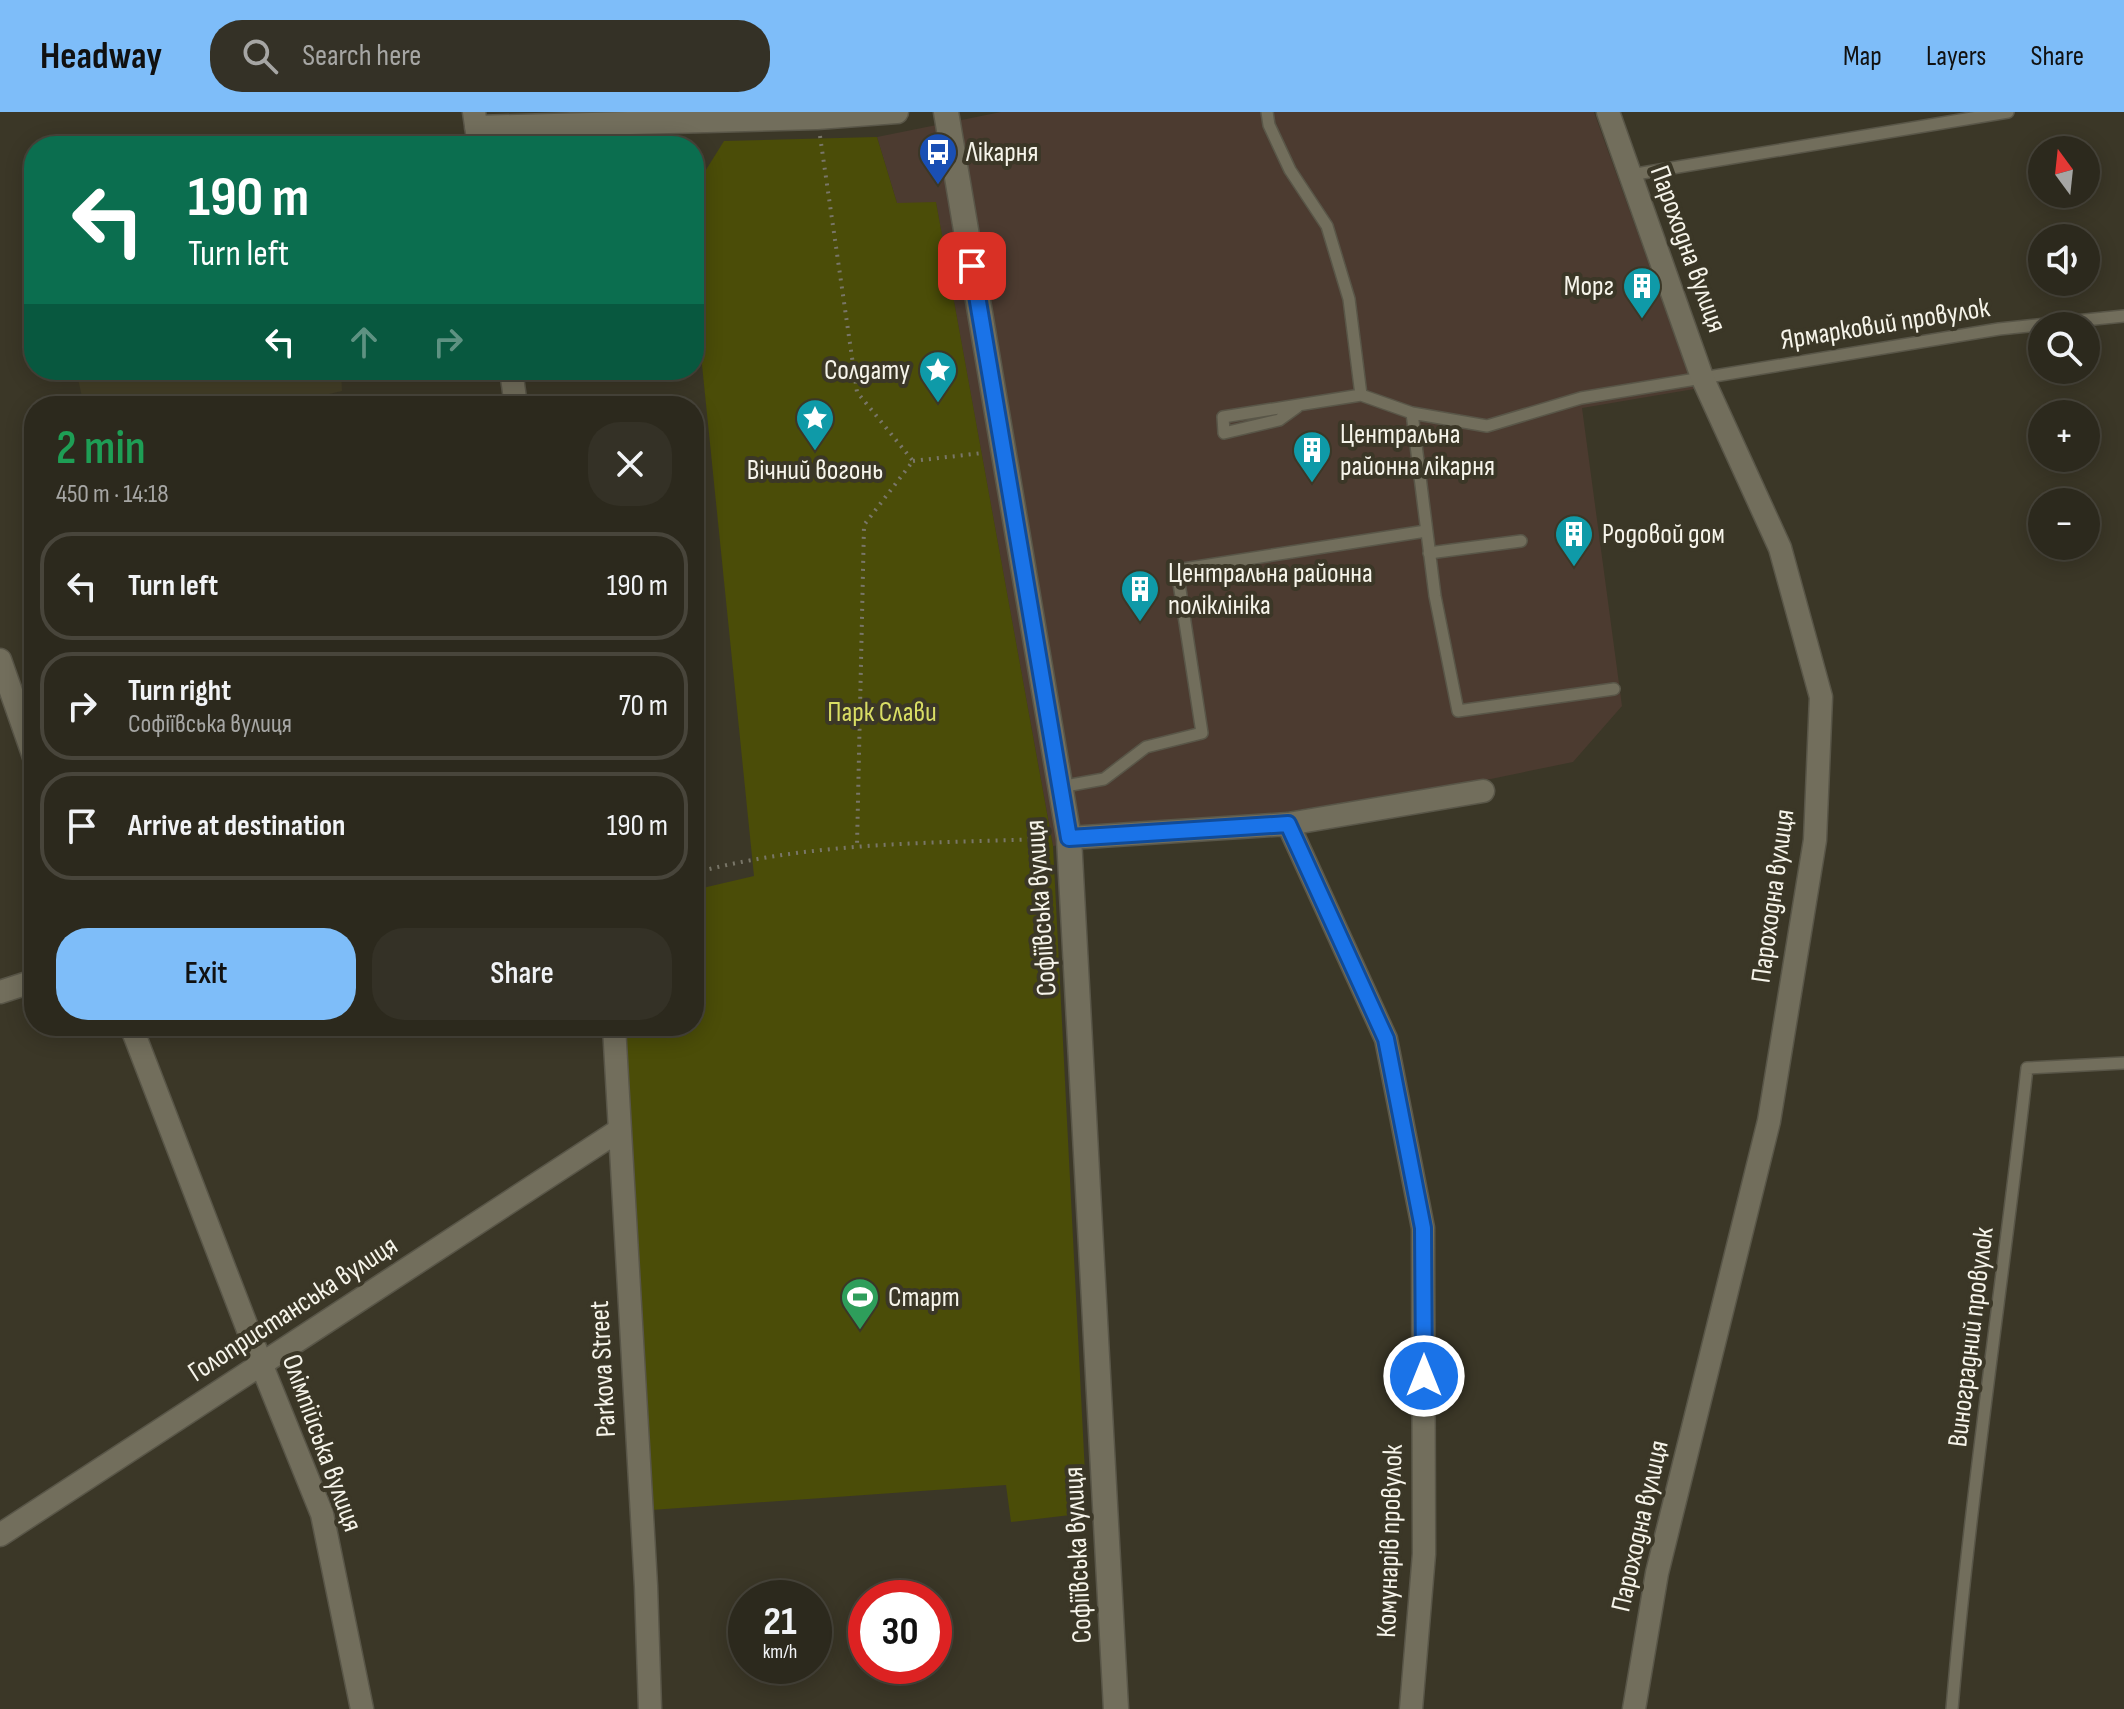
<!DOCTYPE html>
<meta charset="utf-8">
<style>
:root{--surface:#2c291d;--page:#343126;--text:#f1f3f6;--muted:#a6a6a4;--line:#48453b;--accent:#7ebdf9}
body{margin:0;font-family:"Sofia Sans Condensed",sans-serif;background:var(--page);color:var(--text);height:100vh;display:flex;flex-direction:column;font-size:30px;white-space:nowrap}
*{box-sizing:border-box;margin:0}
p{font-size:26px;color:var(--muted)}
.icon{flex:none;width:44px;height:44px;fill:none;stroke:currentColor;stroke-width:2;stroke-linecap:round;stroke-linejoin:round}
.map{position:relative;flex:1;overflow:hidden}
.drawer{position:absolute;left:24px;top:284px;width:680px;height:640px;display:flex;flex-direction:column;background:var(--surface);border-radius:32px;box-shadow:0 4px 20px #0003,0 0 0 2px var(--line)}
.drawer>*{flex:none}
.hud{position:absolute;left:24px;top:24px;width:680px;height:244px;border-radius:32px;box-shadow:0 4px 20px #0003,0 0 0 2px var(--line);background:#0b6e4f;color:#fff;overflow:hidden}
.needle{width:52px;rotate:345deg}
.tools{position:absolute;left:2028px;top:24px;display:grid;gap:16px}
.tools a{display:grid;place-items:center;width:72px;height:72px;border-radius:50%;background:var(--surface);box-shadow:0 4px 20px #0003,0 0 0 2px var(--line);font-size:40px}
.speed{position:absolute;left:728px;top:1468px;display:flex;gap:16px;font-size:40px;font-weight:700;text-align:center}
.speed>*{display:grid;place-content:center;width:104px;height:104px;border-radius:50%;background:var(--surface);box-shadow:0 4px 20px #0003,0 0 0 2px var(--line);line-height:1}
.speed small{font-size:20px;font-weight:400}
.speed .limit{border:12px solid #d22;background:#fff;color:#111}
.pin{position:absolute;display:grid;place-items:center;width:68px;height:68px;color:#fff;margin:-34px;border-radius:16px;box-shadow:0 4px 12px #0006}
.me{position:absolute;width:88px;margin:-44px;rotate:0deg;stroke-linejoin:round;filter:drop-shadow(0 0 6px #0008)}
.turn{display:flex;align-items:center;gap:28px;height:168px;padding:0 32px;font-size:36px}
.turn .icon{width:104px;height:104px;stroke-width:2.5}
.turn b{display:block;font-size:56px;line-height:68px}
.lanes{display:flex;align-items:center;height:76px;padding:0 32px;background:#0003;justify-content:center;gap:40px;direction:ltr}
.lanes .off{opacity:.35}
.round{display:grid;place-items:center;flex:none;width:84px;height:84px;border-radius:32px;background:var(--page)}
.overview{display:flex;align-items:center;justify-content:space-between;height:136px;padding:0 32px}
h1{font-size:48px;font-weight:600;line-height:60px;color:#1e9e55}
.primary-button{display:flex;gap:16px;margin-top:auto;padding:16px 32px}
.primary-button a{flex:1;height:92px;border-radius:32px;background:var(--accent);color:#111;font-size:32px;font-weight:600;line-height:92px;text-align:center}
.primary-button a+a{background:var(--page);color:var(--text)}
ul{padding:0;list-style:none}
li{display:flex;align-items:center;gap:24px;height:108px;margin:0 16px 12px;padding:0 16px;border:4px solid var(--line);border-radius:32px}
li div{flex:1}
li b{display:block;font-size:30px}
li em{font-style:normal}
header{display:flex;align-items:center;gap:48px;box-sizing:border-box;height:112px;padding:0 40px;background:var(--accent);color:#111}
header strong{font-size:38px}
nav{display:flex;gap:44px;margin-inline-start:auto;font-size:28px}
.search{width:560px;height:72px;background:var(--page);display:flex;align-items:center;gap:20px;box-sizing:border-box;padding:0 28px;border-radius:32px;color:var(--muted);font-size:30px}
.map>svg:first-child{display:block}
</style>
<header>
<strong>Headway</strong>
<div class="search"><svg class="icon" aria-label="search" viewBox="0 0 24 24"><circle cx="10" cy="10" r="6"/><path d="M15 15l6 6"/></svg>Search here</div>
<nav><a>Map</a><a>Layers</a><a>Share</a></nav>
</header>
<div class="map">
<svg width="2124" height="1597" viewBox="0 0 2124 1597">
<rect width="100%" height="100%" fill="#3b3727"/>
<!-- built -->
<path fill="#443f28" d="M76,258H341L342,279L278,294H84Z"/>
<!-- medical -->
<path fill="#4c3b30" d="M1001,0H1594L1694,277L1582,296L1622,594L1573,650L1447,676L1053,734L936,91H897L877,25Z"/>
<!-- green -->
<path fill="#4b4d08" d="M877,25L897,91L936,90L1053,734L1087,1401L1011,1410L1006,1373L651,1398L625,914H694V778L754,764L694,174V77L724,29Z"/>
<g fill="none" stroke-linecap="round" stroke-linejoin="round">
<!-- service casing -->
<g stroke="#595648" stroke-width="14">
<path id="service" d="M1267,0L1269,13L1290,58L1327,114L1349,187L1361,283L1412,301L1487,314L1581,286L1999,217L2124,204
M1630,63L2008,0
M1297,295L1279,308L1224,321L1223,305L1361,283
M1412,301L1435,484L1458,599L1614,577
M1429,441L1521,429
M1060,675L1104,667L1146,635L1202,621L1177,458L1426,419
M1952,1597C1970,1383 2003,1170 2027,956L2124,951"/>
</g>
<!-- minor casing -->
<g stroke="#595648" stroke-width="25">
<path id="minor" d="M474,0L479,34
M1608,0L1702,265L1780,436L1821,585L1815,728L1769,1009L1657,1461L1634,1597
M476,15L817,6L897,0
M511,258L516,294
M0,548L34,645
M1288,712L1386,927L1423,1116L1424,1442L1411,1597
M1069,726L1288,712L1483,679
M0,880L34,869
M131,914L262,1254L322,1402L362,1597
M614,914L646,1474L650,1597
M0,1423L618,1019"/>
</g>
<!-- tertiary casing -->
<g stroke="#595648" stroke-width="27">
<path id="tertiary" d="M946,0L1069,726L1116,1597"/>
</g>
<!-- path -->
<path stroke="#797668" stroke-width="4" stroke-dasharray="2 6" stroke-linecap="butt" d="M820,24L857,280L913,349L864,413L857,734
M913,349L982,341
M694,761C809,730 929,731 1047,727"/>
<!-- service -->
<use href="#service" stroke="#726e5c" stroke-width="11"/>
<!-- minor -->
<use href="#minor" stroke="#726e5c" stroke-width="22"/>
<!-- tertiary -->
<use href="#tertiary" stroke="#726e5c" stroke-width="24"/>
</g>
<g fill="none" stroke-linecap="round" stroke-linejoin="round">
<!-- route casing -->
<g stroke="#114b97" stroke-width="20">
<path id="route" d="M972,154L1069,726L1288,712L1386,927L1423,1116L1424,1264"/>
</g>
<!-- route -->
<use href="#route" stroke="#1a73e8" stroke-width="14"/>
</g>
<!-- icons -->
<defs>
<g id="bus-pin" transform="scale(2)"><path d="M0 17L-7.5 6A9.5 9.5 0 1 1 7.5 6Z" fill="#1a4fb4" stroke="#3b3727"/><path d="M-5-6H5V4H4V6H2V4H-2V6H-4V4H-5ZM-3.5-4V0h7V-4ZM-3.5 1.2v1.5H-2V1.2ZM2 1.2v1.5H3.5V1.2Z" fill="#fff"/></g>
<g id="building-pin" transform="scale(2)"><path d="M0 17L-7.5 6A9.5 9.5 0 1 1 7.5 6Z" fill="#0f9aa8" stroke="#3b3727"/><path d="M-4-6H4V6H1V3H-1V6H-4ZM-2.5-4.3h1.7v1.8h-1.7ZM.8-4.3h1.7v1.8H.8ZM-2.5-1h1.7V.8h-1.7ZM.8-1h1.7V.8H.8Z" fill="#fff"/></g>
<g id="sight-pin" transform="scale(2)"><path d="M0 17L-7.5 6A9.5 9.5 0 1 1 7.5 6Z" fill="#0f9aa8" stroke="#3b3727"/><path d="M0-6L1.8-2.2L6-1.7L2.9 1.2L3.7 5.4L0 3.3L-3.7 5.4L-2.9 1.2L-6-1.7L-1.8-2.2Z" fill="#fff"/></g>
<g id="stadium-pin" transform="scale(2)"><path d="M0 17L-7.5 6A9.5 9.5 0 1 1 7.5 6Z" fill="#2e9e5b" stroke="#3b3727"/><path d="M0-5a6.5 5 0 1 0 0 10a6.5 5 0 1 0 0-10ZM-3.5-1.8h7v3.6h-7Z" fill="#fff"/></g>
</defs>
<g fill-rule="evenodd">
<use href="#bus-pin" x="938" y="40"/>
<use href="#building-pin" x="1642" y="174"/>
<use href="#sight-pin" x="938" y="258"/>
<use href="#sight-pin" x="815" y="306"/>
<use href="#building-pin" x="1312" y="338"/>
<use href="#building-pin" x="1574" y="422"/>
<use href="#building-pin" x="1140" y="477"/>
<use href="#stadium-pin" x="860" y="1185"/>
</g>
<g text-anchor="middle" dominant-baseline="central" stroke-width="8" stroke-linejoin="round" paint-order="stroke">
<!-- poi labels -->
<g font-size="28" fill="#f6f4ea" stroke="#3b3727" text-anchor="start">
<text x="966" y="40">Лікарня</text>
<text x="1614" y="174" text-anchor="end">Морг</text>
<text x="910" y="258" text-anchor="end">Солдату</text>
<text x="1340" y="322">Центральна<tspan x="1340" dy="32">районна лікарня</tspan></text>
<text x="815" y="358" text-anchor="middle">Вічний вогонь</text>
<text x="1602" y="422">Родовой дом</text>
<text x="1168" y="461">Центральна районна<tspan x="1168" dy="32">поліклініка</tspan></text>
<text x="888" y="1185">Старт</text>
</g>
<!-- street labels -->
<g font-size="28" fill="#f6f4ea" stroke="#3b3727">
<text transform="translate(1688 137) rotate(70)">Пароходна вулиця</text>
<text transform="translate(1885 212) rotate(-9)">Ярмарковий провулок</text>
<text transform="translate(1773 784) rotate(-82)">Пароходна вулиця</text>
<text transform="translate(1041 796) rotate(-94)">Софіївська вулиця</text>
<text transform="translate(293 1197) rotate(-33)">Голопристанська вулиця</text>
<text transform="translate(1971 1225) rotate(-83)">Виноградний провулок</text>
<text transform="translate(603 1257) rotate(-93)">Parkova Street</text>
<text transform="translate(322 1331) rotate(70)">Олімпійська вулиця</text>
<text transform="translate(1640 1414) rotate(-77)">Пароходна вулиця</text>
<text transform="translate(1390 1429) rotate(-88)">Комунарів провулок</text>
<text transform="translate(1078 1443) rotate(-93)">Софіївська вулиця</text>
</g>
<!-- park labels -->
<g font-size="28" fill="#d8dd64" stroke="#3b3727">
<text x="882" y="600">Парк Слави</text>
</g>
</g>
</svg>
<div class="tools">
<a><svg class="needle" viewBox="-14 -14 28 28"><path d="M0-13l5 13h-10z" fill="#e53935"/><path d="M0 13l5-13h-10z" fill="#a6a6a4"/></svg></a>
<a><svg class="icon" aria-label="sound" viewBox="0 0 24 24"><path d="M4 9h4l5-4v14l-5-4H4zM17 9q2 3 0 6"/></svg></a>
<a><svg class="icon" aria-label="search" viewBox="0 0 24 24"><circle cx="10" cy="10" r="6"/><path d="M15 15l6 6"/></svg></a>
<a>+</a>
<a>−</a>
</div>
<div class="speed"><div>21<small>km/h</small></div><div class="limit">30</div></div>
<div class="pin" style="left:972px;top:154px;background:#d93025"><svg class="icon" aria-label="arrive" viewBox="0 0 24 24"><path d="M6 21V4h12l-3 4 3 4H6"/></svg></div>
<svg class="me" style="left:1424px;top:1264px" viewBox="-20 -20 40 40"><circle r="17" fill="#1a73e8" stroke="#fff" stroke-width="3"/><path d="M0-11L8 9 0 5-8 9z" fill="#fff"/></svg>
<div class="hud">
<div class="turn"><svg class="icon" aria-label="left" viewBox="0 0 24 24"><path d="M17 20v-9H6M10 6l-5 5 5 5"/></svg><div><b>190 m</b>Turn left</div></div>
<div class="lanes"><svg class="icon" aria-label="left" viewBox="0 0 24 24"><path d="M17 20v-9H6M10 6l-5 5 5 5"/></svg><svg class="icon off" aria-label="ahead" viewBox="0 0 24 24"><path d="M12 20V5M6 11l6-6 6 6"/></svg><svg class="icon off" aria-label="right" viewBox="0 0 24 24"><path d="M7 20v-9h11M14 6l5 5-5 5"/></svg></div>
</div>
<section class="drawer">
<div class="overview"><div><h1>2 min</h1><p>450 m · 14:18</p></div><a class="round"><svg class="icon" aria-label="close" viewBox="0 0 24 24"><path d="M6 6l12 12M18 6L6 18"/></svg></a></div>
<ul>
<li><svg class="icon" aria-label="left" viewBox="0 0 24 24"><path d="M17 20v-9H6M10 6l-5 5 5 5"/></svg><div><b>Turn left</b></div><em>190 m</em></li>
<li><svg class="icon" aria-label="right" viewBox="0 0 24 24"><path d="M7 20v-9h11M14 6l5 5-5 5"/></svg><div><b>Turn right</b><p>Софіївська вулиця</p></div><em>70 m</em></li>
<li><svg class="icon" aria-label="arrive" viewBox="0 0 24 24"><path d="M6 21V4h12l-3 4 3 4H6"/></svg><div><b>Arrive at destination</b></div><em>190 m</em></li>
</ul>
<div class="primary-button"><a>Exit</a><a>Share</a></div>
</section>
</div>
